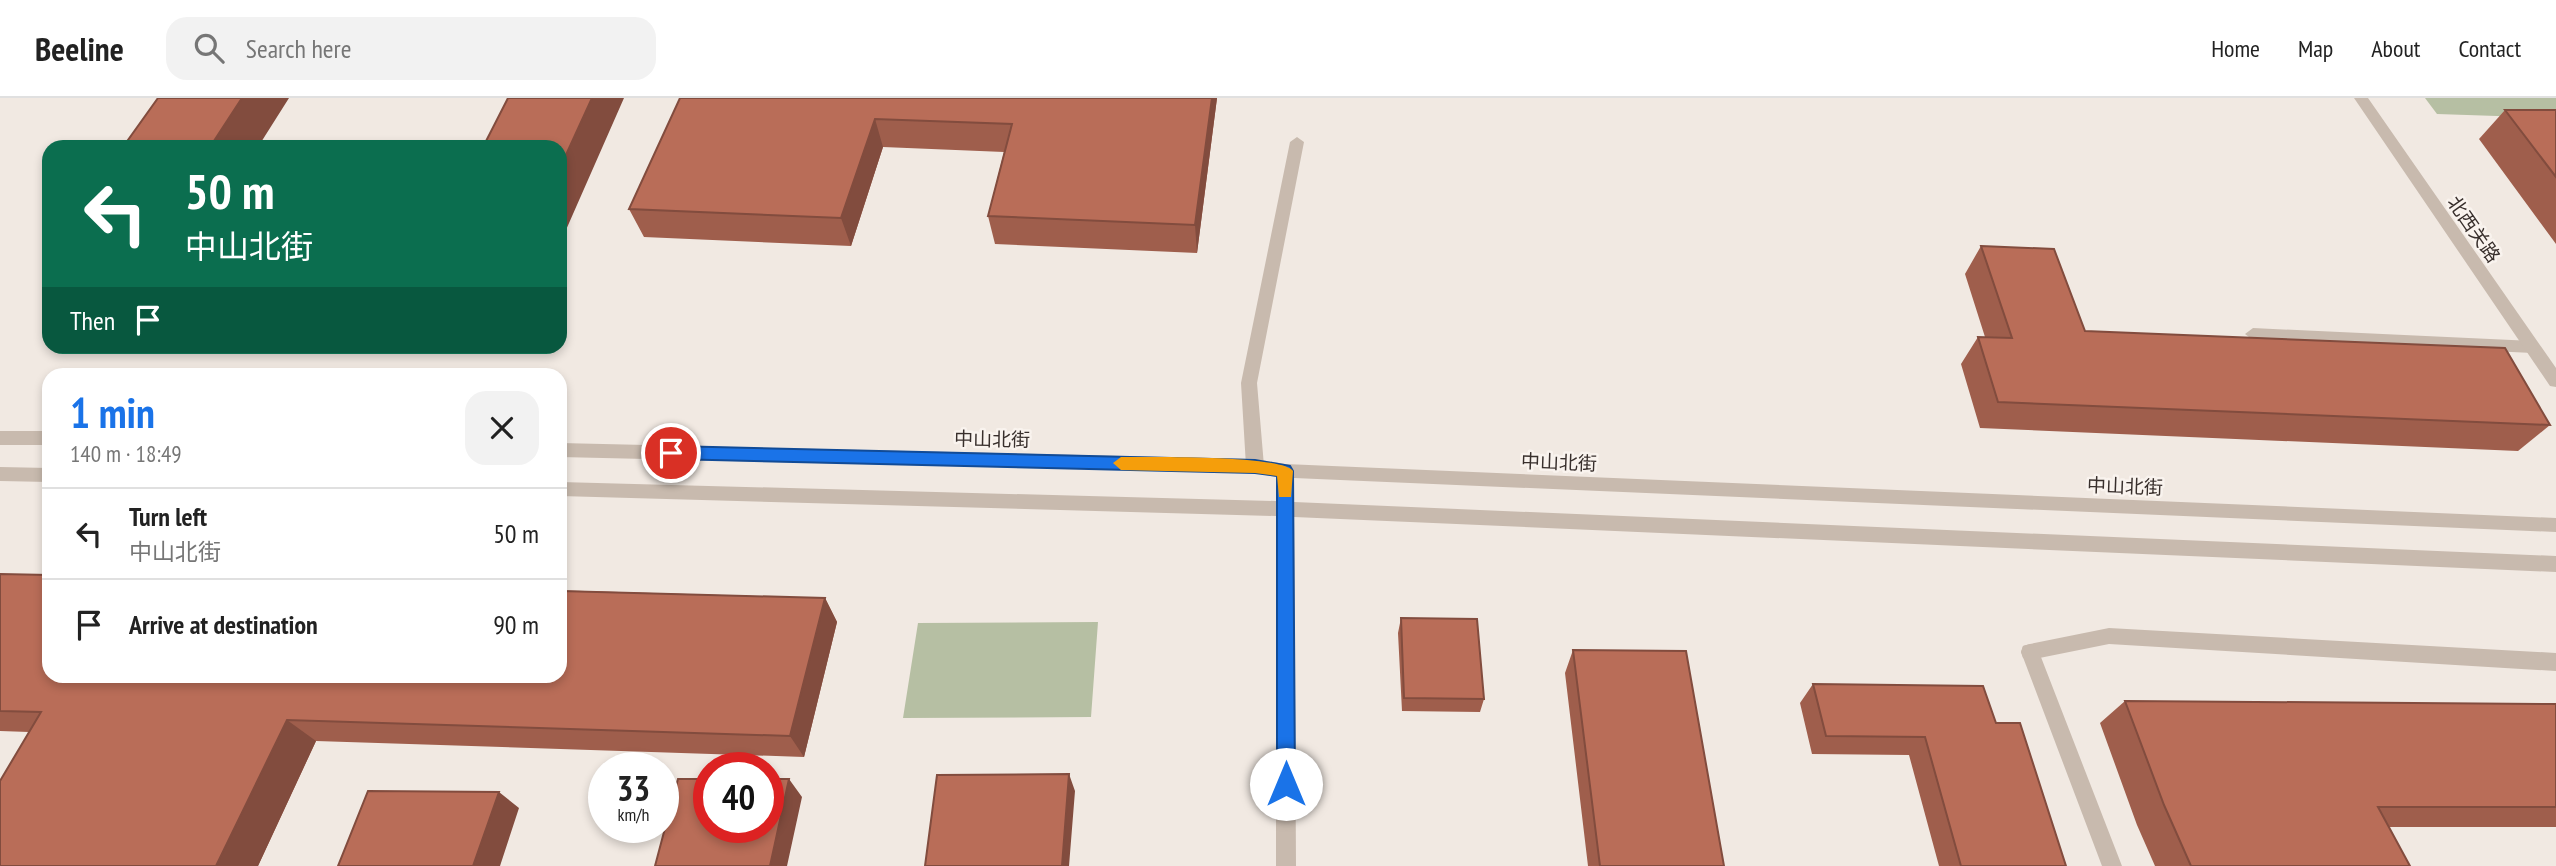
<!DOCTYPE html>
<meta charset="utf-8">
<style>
:root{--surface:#fff;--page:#f2f2f2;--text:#222;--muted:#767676;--line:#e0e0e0;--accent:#1a73e8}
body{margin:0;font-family:"PT Sans Narrow","Noto Sans SC",sans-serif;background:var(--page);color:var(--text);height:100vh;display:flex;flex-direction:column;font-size:26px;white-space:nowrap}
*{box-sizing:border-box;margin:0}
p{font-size:23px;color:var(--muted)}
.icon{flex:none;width:38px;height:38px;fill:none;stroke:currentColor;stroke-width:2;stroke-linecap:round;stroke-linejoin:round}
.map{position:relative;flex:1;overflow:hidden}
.side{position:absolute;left:42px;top:270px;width:525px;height:315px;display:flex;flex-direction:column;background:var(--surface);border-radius:21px;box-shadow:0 4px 10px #0003}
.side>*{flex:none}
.guide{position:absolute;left:42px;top:42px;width:525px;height:214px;border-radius:21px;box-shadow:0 4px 10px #0003;background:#0b6e4f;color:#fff;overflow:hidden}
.speed{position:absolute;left:588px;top:654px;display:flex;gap:14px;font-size:35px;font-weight:700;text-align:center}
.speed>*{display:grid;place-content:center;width:91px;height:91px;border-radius:50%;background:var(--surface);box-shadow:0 4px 10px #0003;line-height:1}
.speed small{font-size:18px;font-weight:400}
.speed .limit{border:10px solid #d22;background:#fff;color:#111}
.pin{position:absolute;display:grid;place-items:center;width:60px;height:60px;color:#fff;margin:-30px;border:4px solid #fff;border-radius:50%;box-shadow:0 2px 7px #0007}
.me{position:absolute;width:77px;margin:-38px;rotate:0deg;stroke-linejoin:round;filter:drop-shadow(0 0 5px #0008)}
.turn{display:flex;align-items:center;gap:24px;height:147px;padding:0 28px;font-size:32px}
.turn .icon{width:91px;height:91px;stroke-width:2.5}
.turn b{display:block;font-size:49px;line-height:60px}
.then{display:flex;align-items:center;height:66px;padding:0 28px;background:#0003;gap:14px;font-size:26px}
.round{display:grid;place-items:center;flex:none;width:74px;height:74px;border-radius:21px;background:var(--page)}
.headline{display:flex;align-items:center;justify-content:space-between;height:119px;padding:0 28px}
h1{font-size:42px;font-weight:600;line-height:52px;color:var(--accent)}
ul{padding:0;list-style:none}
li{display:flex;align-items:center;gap:21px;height:91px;padding:0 28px;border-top:2px solid var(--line)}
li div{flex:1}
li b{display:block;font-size:26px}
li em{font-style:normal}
header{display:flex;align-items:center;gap:42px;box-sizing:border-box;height:98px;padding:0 35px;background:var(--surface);border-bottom:2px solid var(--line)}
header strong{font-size:33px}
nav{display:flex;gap:38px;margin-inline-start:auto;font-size:24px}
.search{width:490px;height:63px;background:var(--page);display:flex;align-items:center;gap:18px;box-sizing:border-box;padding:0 24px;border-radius:21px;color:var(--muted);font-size:26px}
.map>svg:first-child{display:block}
</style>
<header>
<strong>Beeline</strong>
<div class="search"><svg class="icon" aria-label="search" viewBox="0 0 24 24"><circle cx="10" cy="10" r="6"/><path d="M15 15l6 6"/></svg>Search here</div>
<nav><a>Home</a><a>Map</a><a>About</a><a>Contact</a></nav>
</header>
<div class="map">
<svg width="2556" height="768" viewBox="0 0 2556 768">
<rect width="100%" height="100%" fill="#f1e9e2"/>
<!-- green -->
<path fill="#b6bfa3" d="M2425,0H2556V20L2437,16Z
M1098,524L1091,619L903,620L918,525Z"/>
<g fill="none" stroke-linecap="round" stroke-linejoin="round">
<!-- service -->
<path fill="#c8baae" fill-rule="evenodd" d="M1297,39L1304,44L1257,285L1264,368L1261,373H1249L1246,368L1241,285L1290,44Z
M2253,230L2533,243L2541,249L2533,255L2253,242L2245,236Z
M2109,530L2556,555V573L2109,546L2030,562L2023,560L2021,554L2023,548L2030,546Z"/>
<!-- minor -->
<path fill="#c8baae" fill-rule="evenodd" d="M2030,546L2037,548L2039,554L2122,768H2102L2021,554L2023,548Z"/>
<!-- tertiary -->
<path fill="#c8baae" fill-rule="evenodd" d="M2354,0H2368L2556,270V289L2550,288Z
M0,333H49V347H0Z
M560,345L1255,361L1285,366L2556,420V434L1294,380V404L2556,458V474L1294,419L1296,768H1276V418L560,398V384L1276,403V379L1255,375L560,359Z
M0,369L49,370V384L0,383Z"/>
</g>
<!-- wall -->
<path fill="#9f5e4c" d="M680,0H1217L1197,155L995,146L988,118L1004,54L883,49L851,148L644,139L629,111Z
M2505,12H2556V146L2479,41Z
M1981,148L2085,233L2550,327L2518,353L1980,330L1961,266L1978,239H1985L1965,176Z
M0,476L825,500L837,524L804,659L316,643L258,768H0L29,634L0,633Z
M1401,520L1484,601L1480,614L1402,613L1398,535Z
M1573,552L1724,768H1588L1565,575Z
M1813,586L1996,625L2066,768H1939L1909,657L1812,656L1800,605Z
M2125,603L2556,606V729H2389L2410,768H2155L2137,727L2100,625Z"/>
<!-- shaded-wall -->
<path fill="#824c3e" d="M242,0H289L258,49H210Z
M592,0H624L562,141L560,138V70Z
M1212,0H1217L1197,155L1195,127Z
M875,21L883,49L851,148L841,120Z
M825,500L837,524L804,659L790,638Z
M287,622L316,643L258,768H216Z
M1069,676L1075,693L1069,768H1062Z
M789,681L802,699L787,768H770Z
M499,694L519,710L500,768H473Z"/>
<!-- building -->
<path fill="#b96d58" stroke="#824c3e" stroke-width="2" d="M158,0H242L210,49H123Z
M508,0H592L560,70V49H483Z
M680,0H1212L1195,127L988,118L1012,26L875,21L841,120L629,111Z
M2505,12H2556V79Z
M1981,148L2054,151L2085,233L2505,250L2550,327L1998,304L1978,239L2012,240Z
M0,476L49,477V578H560V493L825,500L790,638L287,622L216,768H0V683L41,614L0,613Z
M1401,520L1477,521L1484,601L1404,600Z
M1573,552L1686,553L1724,768H1600Z
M1813,586L1983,588L1996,625H2020L2066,768H1961L1925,639L1826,638Z
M2125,603L2556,606V709H2378L2410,768H2191L2164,707Z
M1069,676L1062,768H925L937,677Z
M678,681H709V730H768V681H789L770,768H655Z
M368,693L499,694L473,768H338Z"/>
<!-- route -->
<path fill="#1a73e8" stroke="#114b97" stroke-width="2" d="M671,348L1255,362L1290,368L1293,373L1295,686L1293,692L1286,694L1280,692L1277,686V378L1255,375L671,361L663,355Z"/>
<!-- slow -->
<path fill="#f59e0b" d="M1121,359C1146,359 1284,357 1293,373L1291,399H1279L1277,378L1255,375L1121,372L1113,365Z"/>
<g text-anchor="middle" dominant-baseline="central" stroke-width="5" stroke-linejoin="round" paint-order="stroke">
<!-- street labels -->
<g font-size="19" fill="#382f2c" stroke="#f9f3ee">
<text transform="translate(2474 131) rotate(55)">北西关路</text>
<text transform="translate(992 341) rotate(1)">中山北街</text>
<text transform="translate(1559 364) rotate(2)">中山北街</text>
<text transform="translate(2125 388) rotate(2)">中山北街</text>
</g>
</g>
</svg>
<div class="speed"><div>33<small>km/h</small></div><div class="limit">40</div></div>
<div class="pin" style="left:671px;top:355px;background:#d93025"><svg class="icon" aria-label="arrive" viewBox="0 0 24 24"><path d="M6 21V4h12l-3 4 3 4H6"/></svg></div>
<svg class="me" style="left:1286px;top:686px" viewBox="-20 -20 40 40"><circle r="19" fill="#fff"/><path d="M0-13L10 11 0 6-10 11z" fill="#1a73e8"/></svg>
<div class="guide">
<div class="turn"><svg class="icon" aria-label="left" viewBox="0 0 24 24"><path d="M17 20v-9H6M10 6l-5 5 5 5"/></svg><div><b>50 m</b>中山北街</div></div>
<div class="then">Then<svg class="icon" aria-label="arrive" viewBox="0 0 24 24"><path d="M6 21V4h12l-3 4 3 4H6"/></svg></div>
</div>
<section class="side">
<div class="headline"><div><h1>1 min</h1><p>140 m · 18:49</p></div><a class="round"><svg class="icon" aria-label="close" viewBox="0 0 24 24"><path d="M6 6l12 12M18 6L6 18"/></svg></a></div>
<ul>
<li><svg class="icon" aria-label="left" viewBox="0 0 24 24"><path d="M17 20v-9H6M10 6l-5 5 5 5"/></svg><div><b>Turn left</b><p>中山北街</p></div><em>50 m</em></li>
<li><svg class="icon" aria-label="arrive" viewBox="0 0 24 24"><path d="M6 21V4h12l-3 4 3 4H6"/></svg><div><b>Arrive at destination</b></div><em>90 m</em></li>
</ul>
</section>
</div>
